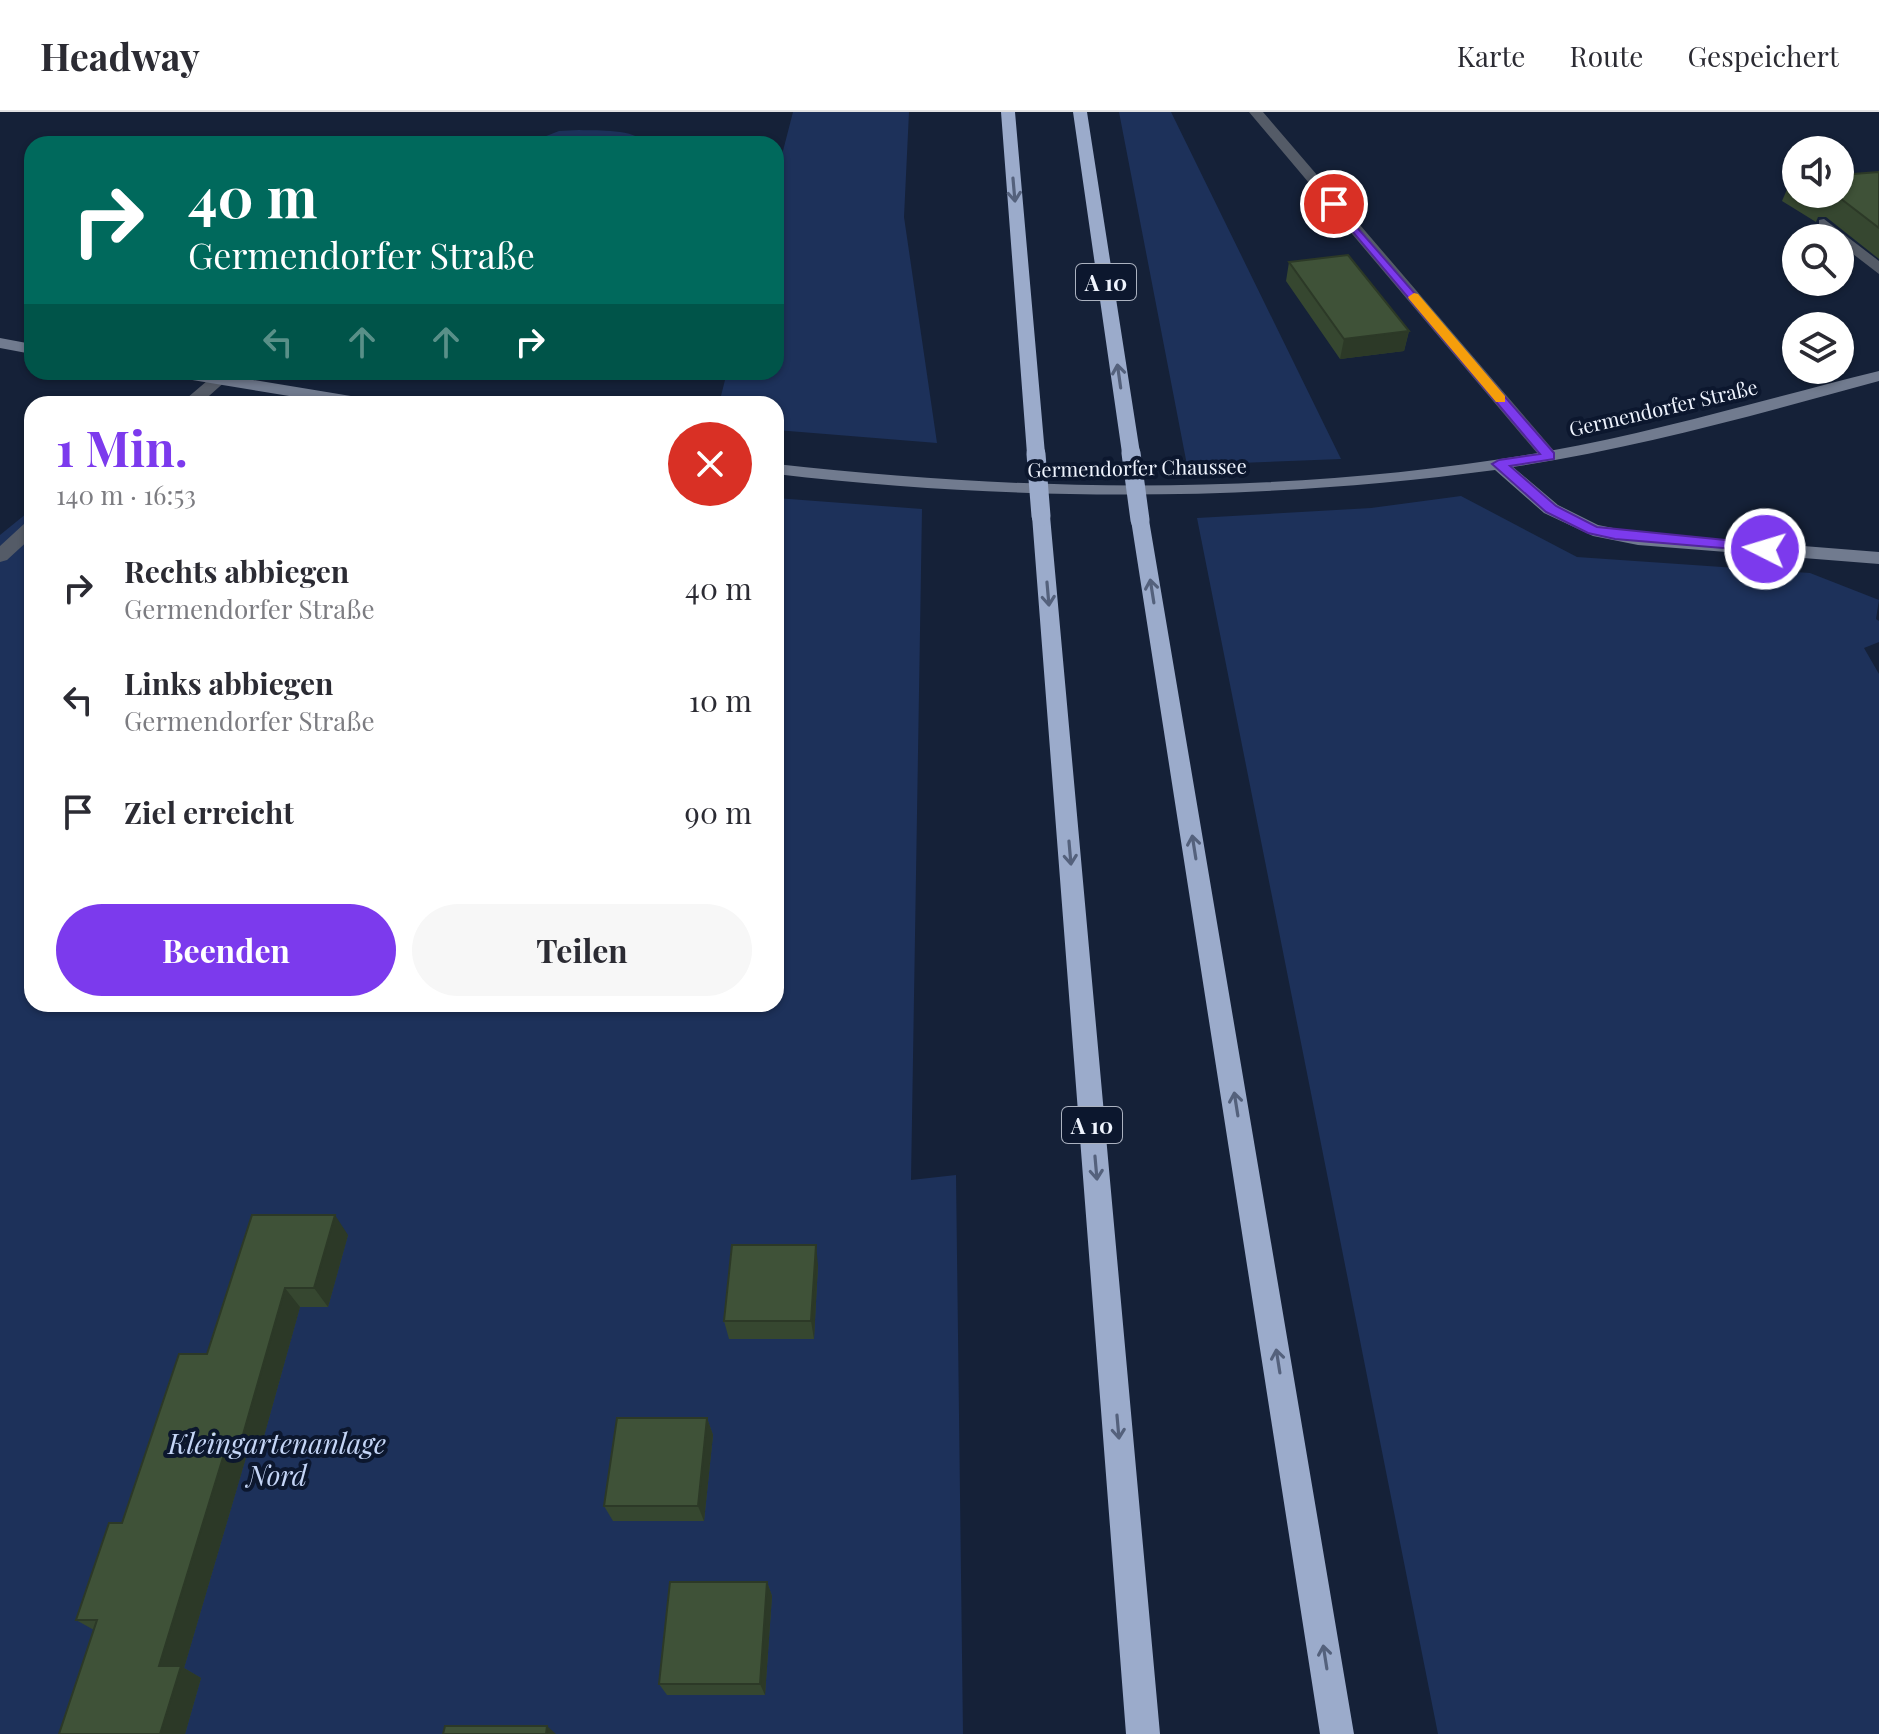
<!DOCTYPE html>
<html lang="de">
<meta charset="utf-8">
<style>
:root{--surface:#fff;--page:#f7f7f7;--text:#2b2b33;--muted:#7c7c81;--line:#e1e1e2;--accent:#7c3aed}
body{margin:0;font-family:"Playfair Display",serif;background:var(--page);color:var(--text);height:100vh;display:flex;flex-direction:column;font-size:30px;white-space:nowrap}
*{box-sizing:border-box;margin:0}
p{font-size:26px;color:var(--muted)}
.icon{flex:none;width:44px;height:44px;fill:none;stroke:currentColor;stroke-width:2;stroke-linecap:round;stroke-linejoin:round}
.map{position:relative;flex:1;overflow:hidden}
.panel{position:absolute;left:24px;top:284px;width:760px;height:616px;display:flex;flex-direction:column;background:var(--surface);border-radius:24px;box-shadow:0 2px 6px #0004}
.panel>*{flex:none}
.guide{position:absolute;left:24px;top:24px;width:760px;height:244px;border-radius:24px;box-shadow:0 2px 6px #0004;background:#00695c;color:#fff;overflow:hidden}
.tools{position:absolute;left:1782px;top:24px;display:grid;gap:16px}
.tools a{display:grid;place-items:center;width:72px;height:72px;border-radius:50%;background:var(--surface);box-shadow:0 2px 6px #0004;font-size:40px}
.pin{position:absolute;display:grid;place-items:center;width:68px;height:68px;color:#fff;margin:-34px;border:4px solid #fff;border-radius:50%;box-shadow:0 2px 8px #0007}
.me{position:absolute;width:88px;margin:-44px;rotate:275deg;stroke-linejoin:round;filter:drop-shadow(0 0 6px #0008)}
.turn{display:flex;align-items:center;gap:28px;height:168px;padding:0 32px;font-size:36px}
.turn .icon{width:104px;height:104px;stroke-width:2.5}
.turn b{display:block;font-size:56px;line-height:68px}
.lanes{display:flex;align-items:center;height:76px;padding:0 32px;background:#0003;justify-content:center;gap:40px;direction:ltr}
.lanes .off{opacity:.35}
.round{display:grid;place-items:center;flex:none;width:84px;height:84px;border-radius:42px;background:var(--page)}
.summary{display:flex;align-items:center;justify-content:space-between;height:136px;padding:0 32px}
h1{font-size:48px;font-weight:700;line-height:60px;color:var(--accent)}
.cta{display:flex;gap:16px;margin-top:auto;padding:16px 32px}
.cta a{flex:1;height:92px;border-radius:48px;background:var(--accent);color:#fff;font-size:32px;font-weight:700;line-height:92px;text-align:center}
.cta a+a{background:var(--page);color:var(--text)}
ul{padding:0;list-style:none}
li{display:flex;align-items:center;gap:24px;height:112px;padding:0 32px}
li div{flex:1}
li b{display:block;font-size:30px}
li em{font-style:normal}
header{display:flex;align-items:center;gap:48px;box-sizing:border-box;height:112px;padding:0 40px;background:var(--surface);border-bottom:2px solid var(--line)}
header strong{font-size:38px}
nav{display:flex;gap:44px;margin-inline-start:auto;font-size:28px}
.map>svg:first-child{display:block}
</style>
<header>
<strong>Headway</strong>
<nav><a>Karte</a><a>Route</a><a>Gespeichert</a></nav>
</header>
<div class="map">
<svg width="1879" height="1622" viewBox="0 0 1879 1622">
<rect width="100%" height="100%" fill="#152138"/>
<!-- green -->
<path fill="#1d315a" d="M793,0H909L904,105L937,331L776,318V292H719L727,260H776V66Z
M1119,0H1171L1341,347L1187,353Z
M579,18C600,19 632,16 648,32H526L559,19Z
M1461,384L1577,445L1810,461L1879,488L1876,507L1879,509V530L1864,536L1879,562V1622H1438L1197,406L1371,396Z
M776,386L922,397L911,1068L956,1063L963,1622H0V423L32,397V892H776Z"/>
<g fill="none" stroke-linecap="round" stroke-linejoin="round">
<!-- lane -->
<path fill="#545b67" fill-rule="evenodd" d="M1824,107L1879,149V162L1840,132V126H1833L1819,114V108Z"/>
<!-- street -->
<path fill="#545b67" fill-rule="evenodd" d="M1249,0H1263L1555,340L1558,344L1555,348H1543Z
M220,262L228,267L200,292H180L214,263Z
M32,409V425L7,448L0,450V434L25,411Z"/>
<!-- secondary -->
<path fill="#717b8f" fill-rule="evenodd" d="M0,226L32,232V242L0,236Z
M1879,259V269C1758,302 1637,336 1513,355L1558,393L1598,413L1638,421L1879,440V452L1638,433L1593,424L1544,401L1495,358C1256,390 1016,390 776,362V352C1032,381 1295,384 1549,339C1661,319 1769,286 1879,259Z
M166,260H205L369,287L378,292H338L174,265Z"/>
<!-- highway -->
<path fill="#9babcb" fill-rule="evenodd" d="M1001,0H1015L1045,342L1036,347L1027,342Z
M1073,0H1087L1140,341L1131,346L1122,341Z
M1041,398L1050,404L1160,1622H1126L1032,404Z
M1140,402L1149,408L1354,1622H1320L1131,408Z"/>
<!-- highway-bridge -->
<path stroke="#9babcb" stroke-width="19" d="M1131,341L1140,408
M1036,342L1041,404"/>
</g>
<!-- wall -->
<path fill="#364730" d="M1879,60V147L1826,105H1818L1816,110L1782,89L1791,68L1796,67V82H1840Z
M1289,150L1409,219L1404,239L1340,247L1286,169Z
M348,1123L328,1195H300L259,1342H247L184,1556L201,1566L185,1622H59L94,1518L76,1508L122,1411L207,1242Z
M818,1153L814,1227H729L724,1209Z
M707,1306L713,1323L704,1409H613L604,1394Z
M767,1470L772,1484L765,1583H667L659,1572Z"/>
<!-- shaded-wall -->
<path fill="#2c3927" d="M1409,219L1404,239L1340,247L1344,227Z
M335,1103L348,1123L328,1195L314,1176Z
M816,1133L818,1153L814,1227L811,1209Z
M285,1176L300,1195L259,1342L242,1326Z
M707,1306L713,1323L704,1409L698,1394Z
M229,1326L247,1342L184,1556L201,1566L185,1622H160L159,1554Z
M767,1470L772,1484L765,1583L760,1572Z
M547,1614L556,1622H546Z"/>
<!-- building -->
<path fill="#3f5238" stroke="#2c3927" stroke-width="2" d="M1879,60V116L1836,83H1829L1826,88L1816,82H1840V63Z
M1348,143L1409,219L1344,227L1289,150Z
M252,1103H335L314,1176H285L242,1326H229L159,1554H181L160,1622H59L97,1508H76L109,1411H122L179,1242H207Z
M732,1133H816L811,1209H724Z
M617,1306H707L698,1394H604Z
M670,1470H767L760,1572H659Z
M445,1614H547L546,1622H443Z"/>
<!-- one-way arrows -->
<defs><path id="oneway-shaft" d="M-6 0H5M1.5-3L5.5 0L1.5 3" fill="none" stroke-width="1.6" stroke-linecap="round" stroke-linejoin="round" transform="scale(2)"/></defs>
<g stroke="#54617c">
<use href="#oneway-shaft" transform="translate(1014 78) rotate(85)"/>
<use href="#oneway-shaft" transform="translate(1119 264) rotate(-98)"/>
<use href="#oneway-shaft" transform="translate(1152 479) rotate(-99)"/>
<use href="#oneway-shaft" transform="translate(1048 482) rotate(85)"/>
<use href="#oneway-shaft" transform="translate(1194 735) rotate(-99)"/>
<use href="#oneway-shaft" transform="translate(1070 741) rotate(85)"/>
<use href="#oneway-shaft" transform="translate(1236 992) rotate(-99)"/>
<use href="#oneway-shaft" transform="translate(1096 1056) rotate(85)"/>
<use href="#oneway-shaft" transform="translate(1278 1249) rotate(-99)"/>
<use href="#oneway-shaft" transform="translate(1118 1315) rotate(85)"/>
<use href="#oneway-shaft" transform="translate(1325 1545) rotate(-99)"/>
</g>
<!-- route -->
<path fill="#7c3aed" stroke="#51269a" stroke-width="2" d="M1334,89L1554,341V347L1510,354L1556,394L1597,415L1765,432L1770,434V440L1615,427L1588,421L1546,400L1492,352L1499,348L1540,342L1331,94L1329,92Z"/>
<!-- slow -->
<path fill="#f59e0b" d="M1414,181L1418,182L1505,284V290H1496L1409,187L1408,185Z"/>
<g text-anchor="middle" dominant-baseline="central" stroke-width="8" stroke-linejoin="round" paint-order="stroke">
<!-- far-street labels -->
<g font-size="20" fill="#eff4fe" stroke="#0c172e">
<text transform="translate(1663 295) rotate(-13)">Germendorfer Straße</text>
<text transform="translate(1137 355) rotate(-1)">Germendorfer Chaussee</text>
</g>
<!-- shield labels -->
<g fill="#0c172e" stroke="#abb2c0" stroke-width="2">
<rect x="1076" y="152" width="60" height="36" rx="6"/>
<rect x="1062" y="995" width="60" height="36" rx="6"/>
</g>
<g font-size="22" font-weight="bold" fill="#eff4fe">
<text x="1106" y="170">A 10</text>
<text x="1092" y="1013">A 10</text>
</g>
<!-- near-park labels -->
<g font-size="28" font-style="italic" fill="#c4d5f6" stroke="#0c172e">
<text x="277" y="1330">Kleingartenanlage<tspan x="277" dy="32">Nord</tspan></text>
</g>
</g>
</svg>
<div class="tools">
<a><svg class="icon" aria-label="sound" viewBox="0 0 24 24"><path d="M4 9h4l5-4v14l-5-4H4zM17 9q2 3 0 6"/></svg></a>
<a><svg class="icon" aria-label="search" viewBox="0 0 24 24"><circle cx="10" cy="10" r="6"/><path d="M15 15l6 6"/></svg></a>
<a><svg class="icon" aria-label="layers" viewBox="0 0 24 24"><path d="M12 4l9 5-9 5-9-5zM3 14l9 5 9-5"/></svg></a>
</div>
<div class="pin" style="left:1334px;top:92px;background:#d93025"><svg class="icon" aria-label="arrive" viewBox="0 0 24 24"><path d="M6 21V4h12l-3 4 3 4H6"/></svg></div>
<svg class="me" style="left:1765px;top:437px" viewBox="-20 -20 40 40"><circle r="17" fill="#7c3aed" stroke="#fff" stroke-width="3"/><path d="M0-11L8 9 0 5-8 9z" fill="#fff"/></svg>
<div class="guide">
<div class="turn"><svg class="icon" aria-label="right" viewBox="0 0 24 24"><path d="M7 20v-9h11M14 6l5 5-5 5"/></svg><div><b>40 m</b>Germendorfer Straße</div></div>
<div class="lanes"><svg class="icon off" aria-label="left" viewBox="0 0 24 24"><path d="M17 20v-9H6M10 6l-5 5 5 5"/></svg><svg class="icon off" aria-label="ahead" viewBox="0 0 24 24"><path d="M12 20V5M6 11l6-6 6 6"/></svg><svg class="icon off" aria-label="ahead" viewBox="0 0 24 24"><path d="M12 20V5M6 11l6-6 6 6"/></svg><svg class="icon" aria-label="right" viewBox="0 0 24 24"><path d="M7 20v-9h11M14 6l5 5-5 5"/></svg></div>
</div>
<section class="panel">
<div class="summary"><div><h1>1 Min.</h1><p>140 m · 16:53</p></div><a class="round" style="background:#d93025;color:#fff"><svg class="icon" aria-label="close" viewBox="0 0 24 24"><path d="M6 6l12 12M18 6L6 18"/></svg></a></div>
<ul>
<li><svg class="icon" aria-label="right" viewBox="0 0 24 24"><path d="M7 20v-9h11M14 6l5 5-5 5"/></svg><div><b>Rechts abbiegen</b><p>Germendorfer Straße</p></div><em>40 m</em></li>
<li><svg class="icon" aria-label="left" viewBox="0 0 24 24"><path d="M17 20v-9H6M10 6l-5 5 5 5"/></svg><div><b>Links abbiegen</b><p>Germendorfer Straße</p></div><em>10 m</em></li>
<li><svg class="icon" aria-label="arrive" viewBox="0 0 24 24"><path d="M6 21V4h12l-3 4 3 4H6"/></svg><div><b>Ziel erreicht</b></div><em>90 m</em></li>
</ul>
<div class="cta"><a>Beenden</a><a>Teilen</a></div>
</section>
</div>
